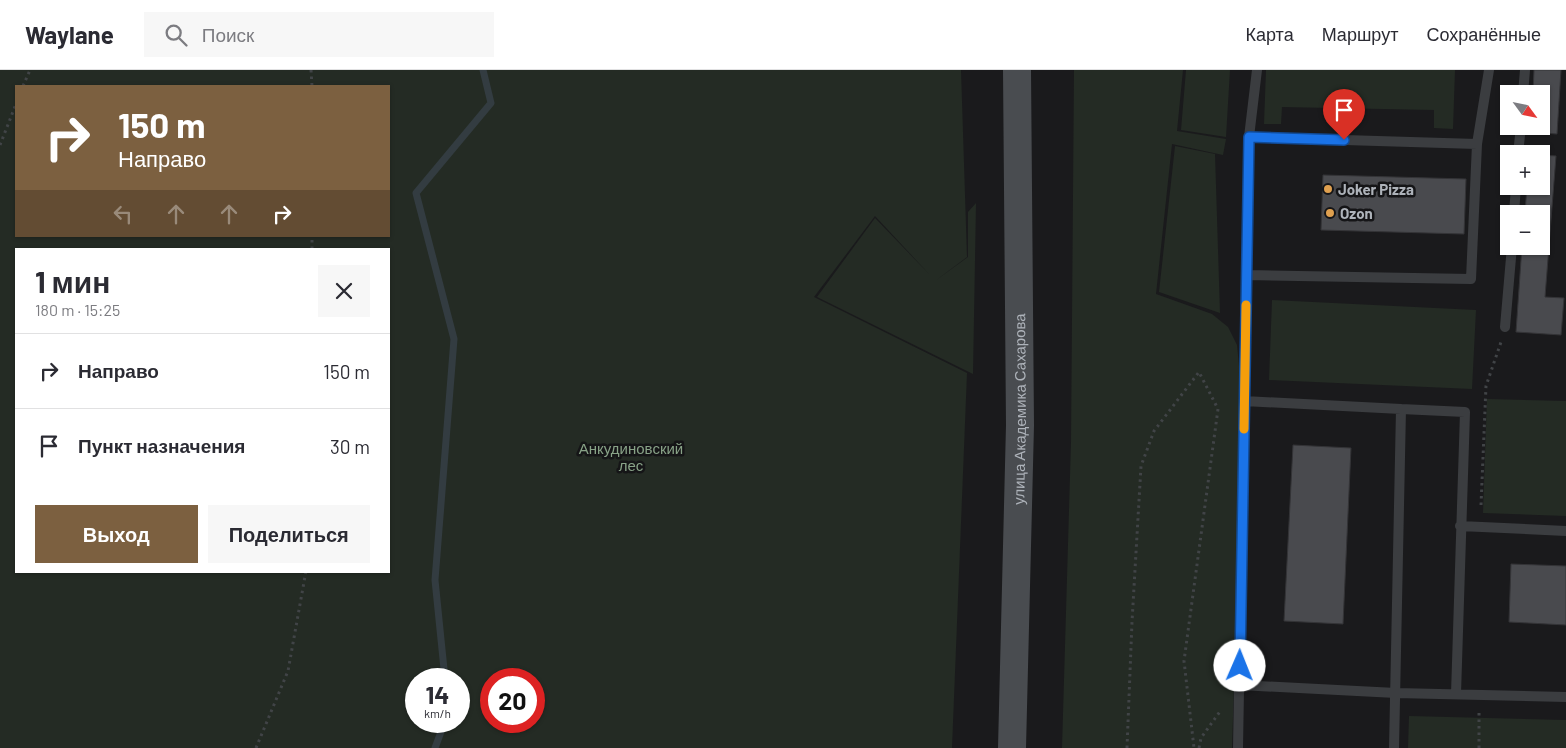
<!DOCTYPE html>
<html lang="ru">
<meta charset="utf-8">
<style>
:root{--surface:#fff;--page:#f7f7f7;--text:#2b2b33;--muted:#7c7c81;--line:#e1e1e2;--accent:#7c6040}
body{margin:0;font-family:Barlow,sans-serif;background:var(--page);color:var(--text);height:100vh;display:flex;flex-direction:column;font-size:19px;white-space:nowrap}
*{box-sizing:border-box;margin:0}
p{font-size:16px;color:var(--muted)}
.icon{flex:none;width:28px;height:28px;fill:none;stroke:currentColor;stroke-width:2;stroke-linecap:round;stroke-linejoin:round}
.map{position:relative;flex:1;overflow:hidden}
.details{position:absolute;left:15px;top:178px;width:375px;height:325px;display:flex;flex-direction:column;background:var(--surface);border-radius:0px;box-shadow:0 1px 4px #0004}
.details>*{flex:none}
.hud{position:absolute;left:15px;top:15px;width:375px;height:152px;border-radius:0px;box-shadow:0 1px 4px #0004;background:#7c6040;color:#fff;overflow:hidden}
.needle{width:32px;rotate:123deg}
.buttons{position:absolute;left:1500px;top:15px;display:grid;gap:10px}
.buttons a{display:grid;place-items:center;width:50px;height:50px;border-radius:0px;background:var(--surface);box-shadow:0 1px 4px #0004;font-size:25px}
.speed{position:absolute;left:405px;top:598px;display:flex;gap:10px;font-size:25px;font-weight:700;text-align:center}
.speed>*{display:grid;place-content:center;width:65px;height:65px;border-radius:50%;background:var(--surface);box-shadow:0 1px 4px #0004;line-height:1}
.speed small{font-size:12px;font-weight:400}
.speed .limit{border:8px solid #d22;background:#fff;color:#111}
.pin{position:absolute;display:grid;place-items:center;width:42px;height:42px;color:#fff;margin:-51px -21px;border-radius:50% 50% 50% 0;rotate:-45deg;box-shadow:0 0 5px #0007}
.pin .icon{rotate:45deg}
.me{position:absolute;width:55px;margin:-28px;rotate:1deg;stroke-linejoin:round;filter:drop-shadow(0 0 4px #0008)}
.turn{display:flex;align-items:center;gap:18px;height:105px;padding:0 20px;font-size:22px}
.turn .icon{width:65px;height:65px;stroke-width:2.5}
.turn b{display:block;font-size:35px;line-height:42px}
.lanes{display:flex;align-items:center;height:48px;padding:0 20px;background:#0003;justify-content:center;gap:25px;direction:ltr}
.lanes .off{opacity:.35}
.round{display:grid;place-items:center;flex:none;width:52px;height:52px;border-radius:0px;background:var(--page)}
.head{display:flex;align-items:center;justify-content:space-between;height:85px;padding:0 20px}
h1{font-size:30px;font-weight:700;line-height:38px}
.cta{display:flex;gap:10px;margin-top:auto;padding:10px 20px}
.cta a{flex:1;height:58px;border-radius:0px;background:var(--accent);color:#fff;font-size:20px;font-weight:700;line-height:58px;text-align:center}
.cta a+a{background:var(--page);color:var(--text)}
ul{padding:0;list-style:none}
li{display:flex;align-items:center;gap:15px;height:75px;padding:0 20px;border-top:1px solid var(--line)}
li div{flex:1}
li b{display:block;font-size:19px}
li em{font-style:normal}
header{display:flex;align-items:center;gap:30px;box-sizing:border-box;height:70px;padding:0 25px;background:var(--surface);border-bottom:1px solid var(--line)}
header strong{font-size:24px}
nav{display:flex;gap:28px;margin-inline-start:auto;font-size:18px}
.search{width:350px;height:45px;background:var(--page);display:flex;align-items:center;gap:12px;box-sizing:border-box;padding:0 18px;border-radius:0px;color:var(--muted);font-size:19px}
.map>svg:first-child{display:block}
</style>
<header>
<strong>Waylane</strong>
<div class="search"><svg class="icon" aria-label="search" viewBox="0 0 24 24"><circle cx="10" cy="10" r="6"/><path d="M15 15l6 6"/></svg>Поиск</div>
<nav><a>Карта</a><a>Маршрут</a><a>Сохранённые</a></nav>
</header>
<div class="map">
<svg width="1566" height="678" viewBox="0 0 1566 678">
<rect width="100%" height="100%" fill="#1a1a1c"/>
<!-- green -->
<path fill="#242b24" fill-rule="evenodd" d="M0,0H961L967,187L935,211L968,187V142L976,133L973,304L817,227L875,148L930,205L875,146L814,227L967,303L952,678H0ZM389,16V166H16V16ZM16,179H389V501H16ZM416,609H459V651H416ZM491,609H534V651H491Z
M1074,0H1183L1177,61L1226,69L1223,85L1172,74L1156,224L1212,244L1228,257L1237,275L1243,337L1232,678H1062L1071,372Z
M1186,0H1230L1226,67L1181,60Z
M1266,0H1455L1453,59L1434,58V40L1282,37L1281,54H1264Z
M1175,76L1215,84L1220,243L1159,222Z
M1272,230L1476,240L1472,319L1269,310Z
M1487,329L1566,331V446L1483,443Z
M1409,646L1566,650V678H1408Z"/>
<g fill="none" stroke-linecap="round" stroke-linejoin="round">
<!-- stream -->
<path stroke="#333c41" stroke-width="7" d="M445,609L435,510L454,269L416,123L491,33L483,0
M435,678L445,651"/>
</g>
<!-- building -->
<path fill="#494a4e" stroke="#343437" d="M1534,0H1561L1557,64L1530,62V56H1541V24H1533Z
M1541,85L1556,86L1545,227L1564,228L1561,265L1516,262L1522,176H1541V144H1525L1527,116H1541Z
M1323,105L1466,109L1464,164L1321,160Z
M1293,375L1351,378L1343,554L1284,551Z
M1511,494L1566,496V555L1509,552Z"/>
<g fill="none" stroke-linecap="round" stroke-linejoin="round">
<!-- path -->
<path stroke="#414447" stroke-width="3" stroke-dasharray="2.5 4" stroke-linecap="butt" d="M311,0L312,16
M23,16L30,0
M0,75L16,34
M312,179V166
M1481,435L1486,316L1501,272
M256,678L288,601L306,501
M1127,678L1132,552L1141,396L1154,361L1199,302L1218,339L1184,591L1194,678
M1199,678L1201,668L1221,640
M1479,678V640"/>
<!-- lane -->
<path stroke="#3b3d40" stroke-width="10" d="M1523,24L1525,0
M1249,67L1477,74L1489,0
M1518,84L1521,56
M1514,144L1516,116
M1247,205L1471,209L1477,74
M1505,257L1512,176
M1244,331L1249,67L1257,0
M1401,339L1465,342L1456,624
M1460,456L1566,461
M1239,615L1396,623L1566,627
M1238,678L1244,331L1401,339L1394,678"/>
<!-- secondary -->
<path stroke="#494c50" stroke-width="28" id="s1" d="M1012,678L1020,355L1017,0"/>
</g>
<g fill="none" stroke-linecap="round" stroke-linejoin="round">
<!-- route casing -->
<g stroke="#114b97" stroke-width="12">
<path id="route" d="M1240,596L1249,67L1344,70"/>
</g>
<!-- route -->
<use href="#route" stroke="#1a73e8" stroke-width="9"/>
<!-- slow -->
<path stroke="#f59e0b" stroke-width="9" d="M1244,359L1246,235"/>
</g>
<!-- markers -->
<g fill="#dfa04f" stroke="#151517" stroke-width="2">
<circle cx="1328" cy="119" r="5"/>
<circle cx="1330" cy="143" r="5"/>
</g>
<g text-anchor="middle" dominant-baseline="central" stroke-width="5" stroke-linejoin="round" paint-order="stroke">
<!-- poi labels -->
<g font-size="15" font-weight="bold" fill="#aeb3ba" stroke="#151517" text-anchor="start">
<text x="1338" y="119">Joker Pizza</text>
<text x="1340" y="143">Ozon</text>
</g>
<!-- street labels -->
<g font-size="15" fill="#aeb3ba" stroke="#151517">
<text stroke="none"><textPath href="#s1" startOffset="339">улица Академика Сахарова</textPath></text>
</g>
<!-- park labels -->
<g font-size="15" fill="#88a287" stroke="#151517">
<text x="631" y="378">Анкудиновский<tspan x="631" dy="17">лес</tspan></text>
</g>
</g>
</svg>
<div class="buttons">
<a><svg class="needle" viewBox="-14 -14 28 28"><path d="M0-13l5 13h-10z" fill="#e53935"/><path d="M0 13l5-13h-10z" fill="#7c7c81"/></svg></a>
<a>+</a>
<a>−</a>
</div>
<div class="speed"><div>14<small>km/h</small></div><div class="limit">20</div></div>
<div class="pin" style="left:1344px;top:70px;background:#d93025"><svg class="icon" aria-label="arrive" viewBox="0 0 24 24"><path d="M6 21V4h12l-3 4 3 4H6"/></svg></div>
<svg class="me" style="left:1240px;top:596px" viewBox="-20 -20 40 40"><circle r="19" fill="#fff"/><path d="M0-13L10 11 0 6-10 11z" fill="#1a73e8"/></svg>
<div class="hud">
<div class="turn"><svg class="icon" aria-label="right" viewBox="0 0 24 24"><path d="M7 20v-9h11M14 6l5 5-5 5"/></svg><div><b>150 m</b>Направо</div></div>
<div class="lanes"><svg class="icon off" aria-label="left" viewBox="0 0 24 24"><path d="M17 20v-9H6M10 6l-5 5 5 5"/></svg><svg class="icon off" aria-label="ahead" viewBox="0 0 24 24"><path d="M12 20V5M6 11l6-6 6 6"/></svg><svg class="icon off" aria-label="ahead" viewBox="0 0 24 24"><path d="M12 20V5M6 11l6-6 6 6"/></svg><svg class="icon" aria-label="right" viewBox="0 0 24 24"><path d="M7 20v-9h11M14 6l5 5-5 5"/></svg></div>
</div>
<section class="details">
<div class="head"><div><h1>1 мин</h1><p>180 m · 15:25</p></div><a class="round"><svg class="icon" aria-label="close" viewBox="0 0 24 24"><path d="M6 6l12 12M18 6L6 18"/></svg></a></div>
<ul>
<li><svg class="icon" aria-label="right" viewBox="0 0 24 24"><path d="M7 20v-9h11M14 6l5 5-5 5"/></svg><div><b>Направо</b></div><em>150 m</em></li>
<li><svg class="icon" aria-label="arrive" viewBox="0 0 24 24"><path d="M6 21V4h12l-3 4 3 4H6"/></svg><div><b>Пункт назначения</b></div><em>30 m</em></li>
</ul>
<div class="cta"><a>Выход</a><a>Поделиться</a></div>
</section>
</div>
